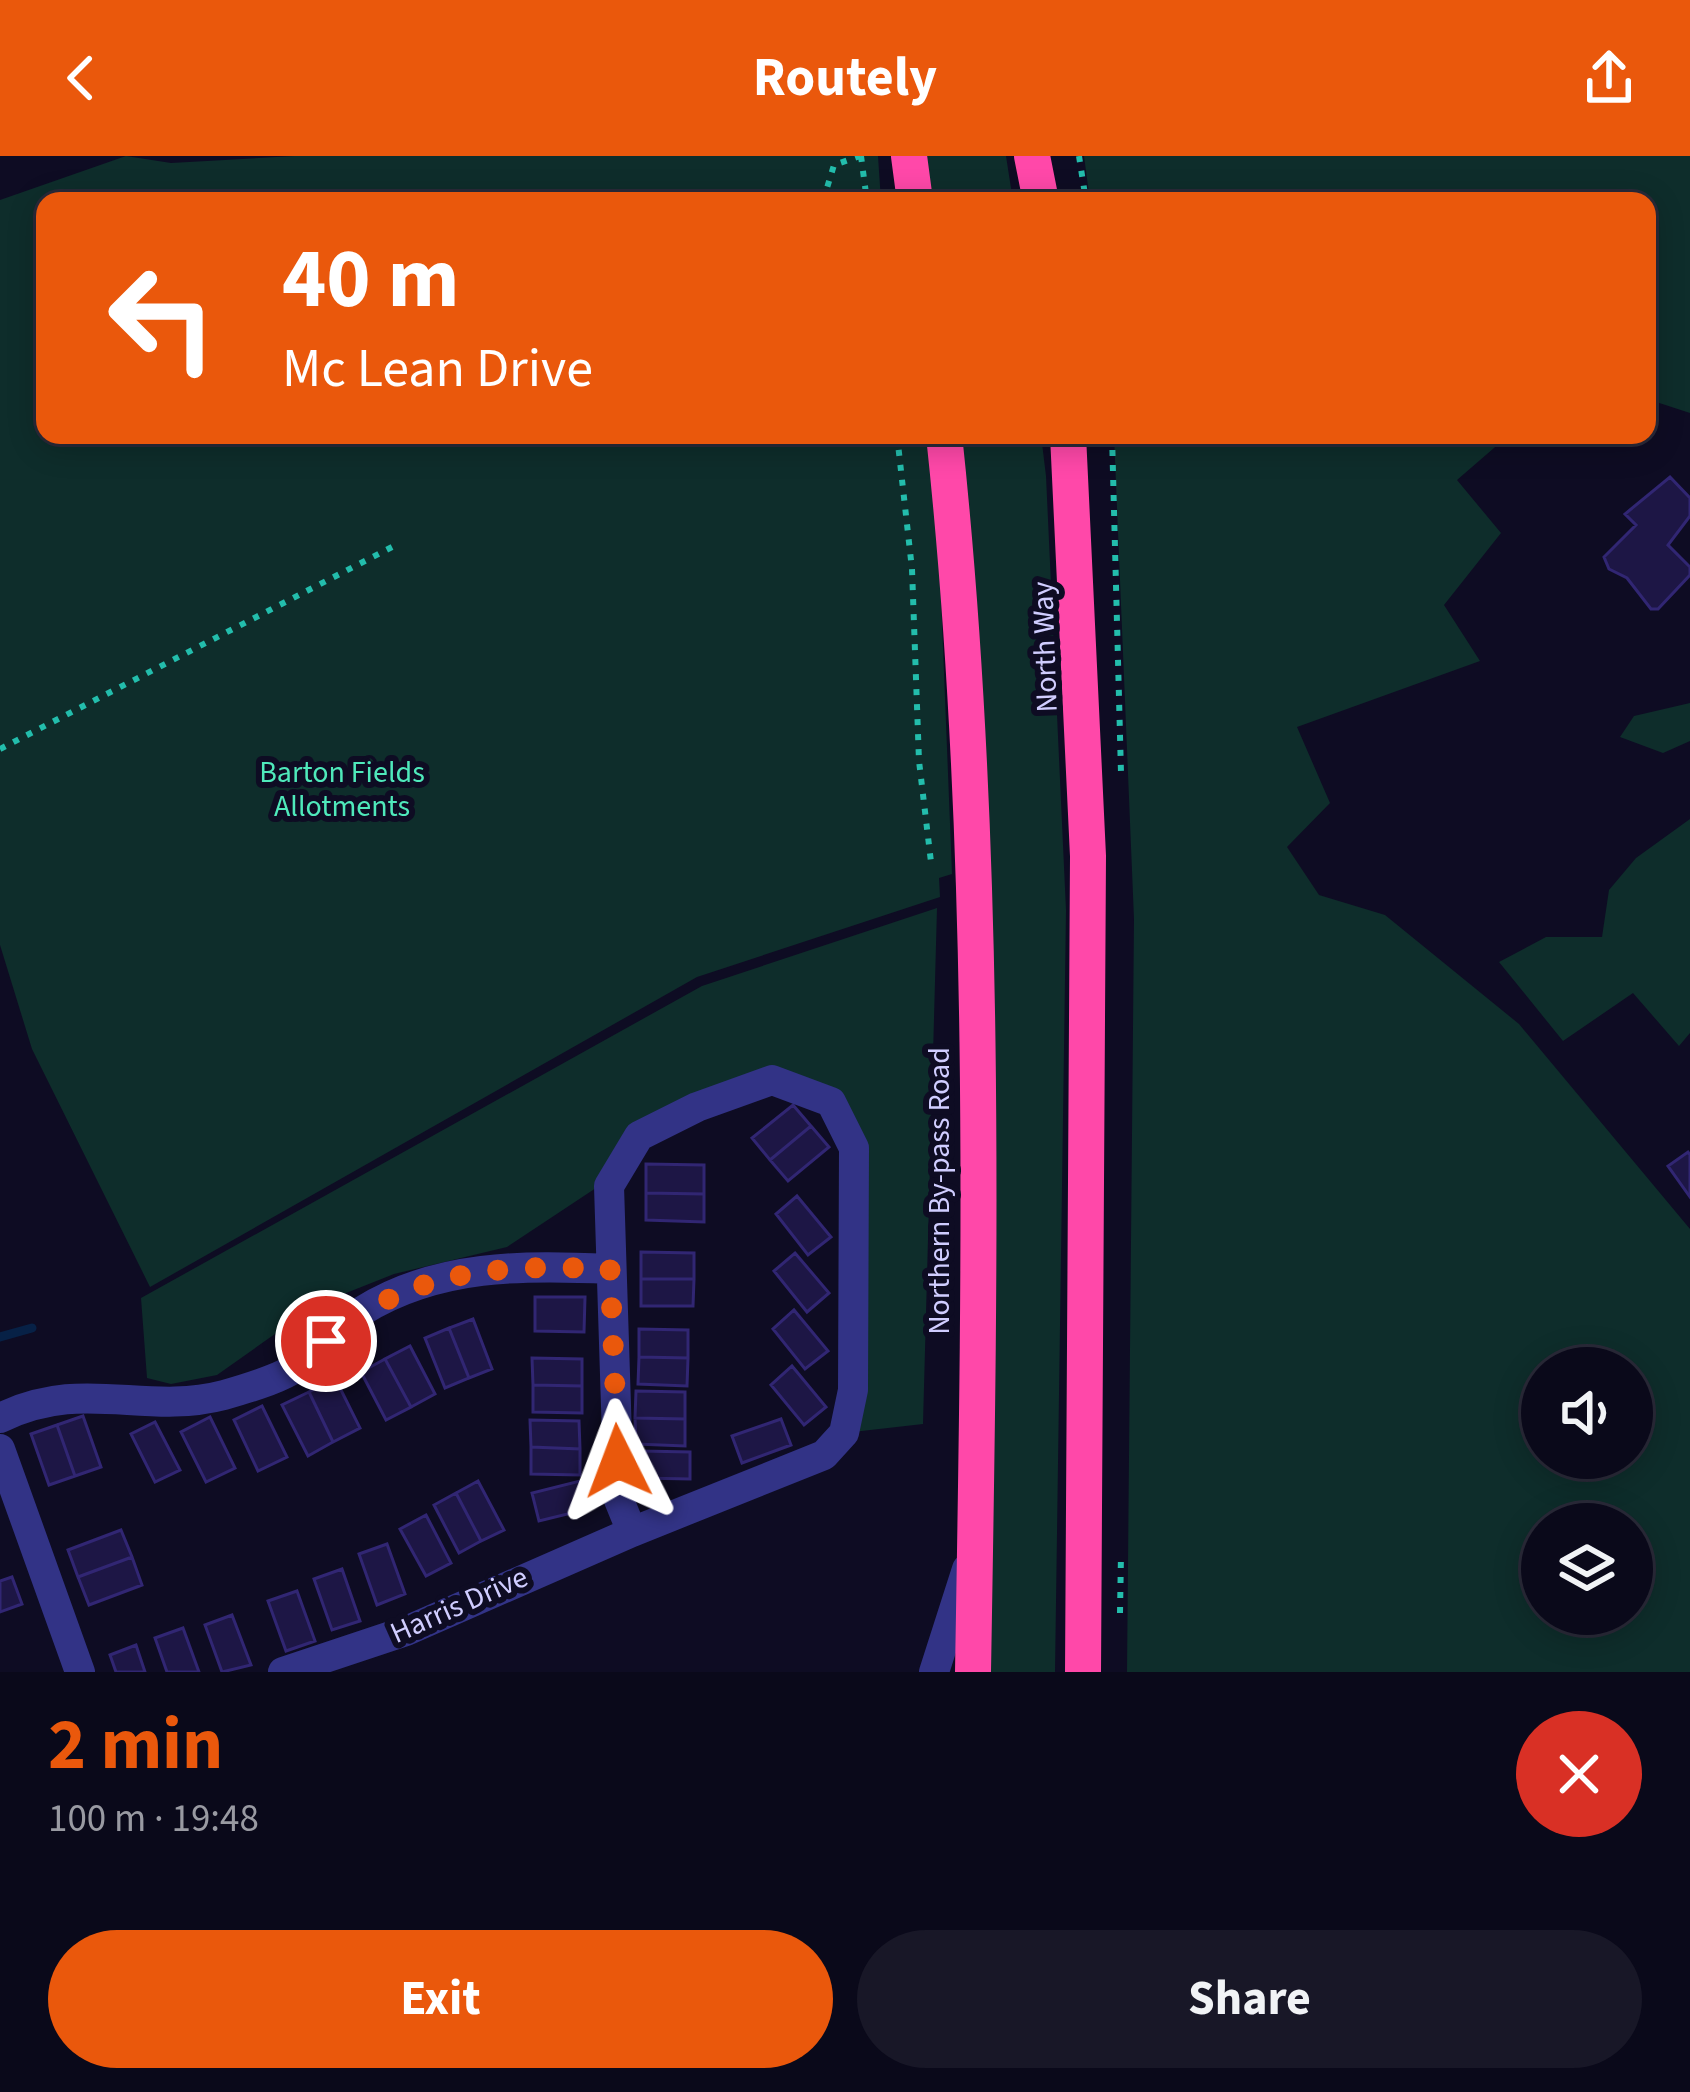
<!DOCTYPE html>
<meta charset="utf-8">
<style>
:root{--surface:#0a091a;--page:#181727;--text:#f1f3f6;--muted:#999aa2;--line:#2a2a39;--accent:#ea580c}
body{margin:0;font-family:"Source Sans 3",sans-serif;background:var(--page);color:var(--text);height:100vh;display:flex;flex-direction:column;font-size:45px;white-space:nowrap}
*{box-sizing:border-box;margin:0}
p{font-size:39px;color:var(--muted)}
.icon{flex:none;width:66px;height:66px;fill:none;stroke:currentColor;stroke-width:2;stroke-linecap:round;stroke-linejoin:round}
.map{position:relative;height:1516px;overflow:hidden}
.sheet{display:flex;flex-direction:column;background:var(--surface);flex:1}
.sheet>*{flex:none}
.guide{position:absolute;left:36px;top:36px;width:1620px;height:252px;border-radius:24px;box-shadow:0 6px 30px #0003,0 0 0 3px var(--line);background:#ea580c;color:#fff;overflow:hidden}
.tools{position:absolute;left:1521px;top:1191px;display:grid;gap:24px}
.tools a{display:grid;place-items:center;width:132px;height:132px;border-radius:50%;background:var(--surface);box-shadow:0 6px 30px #0003,0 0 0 3px var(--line);font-size:60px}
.pin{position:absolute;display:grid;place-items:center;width:102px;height:102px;color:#fff;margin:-51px;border:6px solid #fff;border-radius:50%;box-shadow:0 3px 12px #0007}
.me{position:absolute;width:132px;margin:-66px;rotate:357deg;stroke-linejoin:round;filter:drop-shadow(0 0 9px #0008)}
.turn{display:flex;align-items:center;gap:42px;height:252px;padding:0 48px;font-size:54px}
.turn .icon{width:156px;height:156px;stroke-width:2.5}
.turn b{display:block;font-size:84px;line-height:102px}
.round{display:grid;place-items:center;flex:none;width:126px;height:126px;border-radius:63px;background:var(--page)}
.summary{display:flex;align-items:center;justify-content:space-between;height:204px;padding:0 48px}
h1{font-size:72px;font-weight:700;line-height:90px;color:var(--accent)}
.button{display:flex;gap:24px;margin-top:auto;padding:24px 48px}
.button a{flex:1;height:138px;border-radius:72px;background:var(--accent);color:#fff;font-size:48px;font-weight:700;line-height:138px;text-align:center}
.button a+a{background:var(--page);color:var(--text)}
header{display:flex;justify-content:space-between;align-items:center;height:156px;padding:0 48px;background:var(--accent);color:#fff;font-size:54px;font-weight:700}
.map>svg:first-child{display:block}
</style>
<header><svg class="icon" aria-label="back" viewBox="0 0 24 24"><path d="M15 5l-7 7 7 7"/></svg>Routely<svg class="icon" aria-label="share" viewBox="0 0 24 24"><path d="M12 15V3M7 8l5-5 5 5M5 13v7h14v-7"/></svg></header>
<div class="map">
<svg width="1690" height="1516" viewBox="0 0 1690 1516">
<rect width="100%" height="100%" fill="#0e0c23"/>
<!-- green -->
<path fill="#0e2d2b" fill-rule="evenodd" d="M126,0L171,7L294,0H878L881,45H45V279H917L910,283L911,289L928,279L938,365L952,718L939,722L940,741L697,821L150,1131L32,893L0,789V44Z
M926,0H1006L1013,45H932Z
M1084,0H1690V257L1647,243V45H1090Z
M957,279H1041L1046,320L1066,754L1055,1516H990L995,1025Z
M1114,279H1509L1457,324L1501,377L1444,449L1480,505L1297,571L1330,647L1287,691L1319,739L1385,759L1519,868L1690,1073V1516H1127L1134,763ZM1632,1212V1302H1542V1212ZM1542,1368H1632V1458H1542Z
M1690,547V585L1663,597L1620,581L1634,560Z
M1690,663V877L1679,890L1633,837L1563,885L1499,806L1546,781H1602L1609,734L1636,702Z
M937,752L923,1268L844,1277L854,992L831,946L772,924L697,950L602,1028L507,1091L394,1118L316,1149L217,1219L171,1228L147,1222L141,1142L702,830Z"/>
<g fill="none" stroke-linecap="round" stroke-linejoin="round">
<!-- stream -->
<path stroke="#072146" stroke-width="9" d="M0,1181L32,1172"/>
</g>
<!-- building -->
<path fill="#1d1645" stroke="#312673" stroke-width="3" d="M1670,321L1690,342V360L1668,389L1690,411V419L1658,453H1651L1627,422L1609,413L1604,401L1636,369L1625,358Z
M793,949L811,970L770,1004L752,982Z
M811,970L829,991L788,1025L770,1004Z
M1688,996L1690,999V1041L1668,1010Z
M646,1008L704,1009V1038L646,1037Z
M646,1037L704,1038V1066L646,1064Z
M797,1040L831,1081L808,1099L776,1058Z
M641,1096L694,1097V1123H641Z
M795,1097L829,1137L807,1156L774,1115Z
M641,1123H694L693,1150H641Z
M535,1141H585L584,1176L535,1175Z
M794,1154L828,1195L805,1213L773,1173Z
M473,1163L492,1213L469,1222L449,1172Z
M449,1172L469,1222L445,1232L425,1182Z
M639,1173L688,1174V1202L639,1201Z
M410,1190L435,1238L411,1251L385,1203Z
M639,1201L688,1202L687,1230L638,1228Z
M532,1202L582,1203V1230L533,1229Z
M385,1203L411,1251L386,1264L361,1216Z
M792,1210L826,1251L804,1269L771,1229Z
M335,1222L360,1272L333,1286L309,1236Z
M533,1229L582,1230V1257L533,1256Z
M636,1235L685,1236V1263L635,1262Z
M309,1236L333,1286L308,1300L282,1249Z
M262,1250L287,1301L258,1315L234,1264Z
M83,1260L101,1311L75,1320L57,1269Z
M210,1261L235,1312L206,1326L181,1276Z
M635,1262L685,1263V1290L636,1288Z
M781,1263L791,1289L742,1307L732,1280Z
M530,1264L579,1265L580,1293L531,1291Z
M155,1266L180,1314L155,1326L131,1278Z
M57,1269L75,1320L49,1329L31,1278Z
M531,1291L580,1293V1319L531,1318Z
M640,1295L690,1296V1323L640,1322Z
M478,1325L504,1374L481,1385L456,1337Z
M580,1325L588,1353L539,1365L532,1337Z
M456,1337L481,1385L459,1397L434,1349Z
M426,1359L451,1407L426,1420L400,1373Z
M121,1374L132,1401L78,1421L68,1394Z
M387,1388L405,1438L377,1449L359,1398Z
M132,1401L142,1429L89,1449L78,1421Z
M342,1413L360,1465L332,1474L314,1423Z
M12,1421L22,1448L0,1456V1425Z
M297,1435L315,1485L286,1495L268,1445Z
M232,1459L251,1509L222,1516L205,1469Z
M183,1472L199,1516H167L155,1482Z
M136,1489L145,1516H116L110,1499Z"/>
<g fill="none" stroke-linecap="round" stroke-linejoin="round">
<!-- path -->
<path stroke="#23bdac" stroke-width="6" stroke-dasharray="6 9" stroke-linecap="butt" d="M861,0L867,45
M1079,0L1086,45
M823,45L834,9L860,0
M897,279L912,413L919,605L931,706
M1112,279L1121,617
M0,593L394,390
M1120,1457L1121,1398"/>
<!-- minor -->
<path stroke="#323386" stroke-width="30" d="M772,924L831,946L854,992L853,1234L844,1277L824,1299L632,1376L619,1344L609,1030L639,980L697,951Z
M0,1262C82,1221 144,1260 224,1239C245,1233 273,1225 292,1214C318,1199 336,1171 362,1155C437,1108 524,1109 610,1113
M0,1293L80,1516
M283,1516L406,1475L632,1376
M934,1516L967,1413"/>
<!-- highway -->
<path stroke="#ff48a9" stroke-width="36" d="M909,0L915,45
M1032,0L1041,45
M944,279C988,688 980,1105 973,1516
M1068,279L1088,700L1083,1516"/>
</g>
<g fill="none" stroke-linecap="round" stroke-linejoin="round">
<!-- route -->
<path stroke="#ea580c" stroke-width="21" stroke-dasharray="0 37.8" d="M326,1185C409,1112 505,1108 610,1113L618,1305"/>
</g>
<g text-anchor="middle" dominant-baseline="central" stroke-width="12" stroke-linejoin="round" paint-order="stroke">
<!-- street labels -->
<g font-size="30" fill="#d0cdff" stroke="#0e0c23">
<text transform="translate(1045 491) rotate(-92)">North Way</text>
<text transform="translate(939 1035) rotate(-90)">Northern By-pass Road</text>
<text transform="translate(459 1449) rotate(-24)">Harris Drive</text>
</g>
<!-- park labels -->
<g font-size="30" fill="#4fe9bb" stroke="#0e0c23">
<text x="342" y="616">Barton Fields<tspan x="342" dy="34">Allotments</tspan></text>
</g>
</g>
</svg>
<div class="tools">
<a><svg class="icon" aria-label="sound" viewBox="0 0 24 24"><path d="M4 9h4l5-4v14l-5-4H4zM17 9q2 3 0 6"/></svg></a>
<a><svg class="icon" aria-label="layers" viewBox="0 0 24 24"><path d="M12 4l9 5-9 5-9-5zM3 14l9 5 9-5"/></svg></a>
</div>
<div class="pin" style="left:326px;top:1185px;background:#d93025"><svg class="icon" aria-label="arrive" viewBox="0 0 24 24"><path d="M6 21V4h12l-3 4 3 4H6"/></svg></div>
<svg class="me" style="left:618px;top:1305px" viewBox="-20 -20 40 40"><path d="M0-17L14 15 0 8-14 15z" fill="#ea580c" stroke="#fff" stroke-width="4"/></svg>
<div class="guide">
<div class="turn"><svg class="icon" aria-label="left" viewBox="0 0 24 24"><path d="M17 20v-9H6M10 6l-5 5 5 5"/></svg><div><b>40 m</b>Mc Lean Drive</div></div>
</div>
</div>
<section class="sheet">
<div class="summary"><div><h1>2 min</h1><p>100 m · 19:48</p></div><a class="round" style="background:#d93025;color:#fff"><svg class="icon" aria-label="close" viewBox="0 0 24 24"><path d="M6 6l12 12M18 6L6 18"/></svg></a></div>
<div class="button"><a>Exit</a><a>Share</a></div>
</section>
